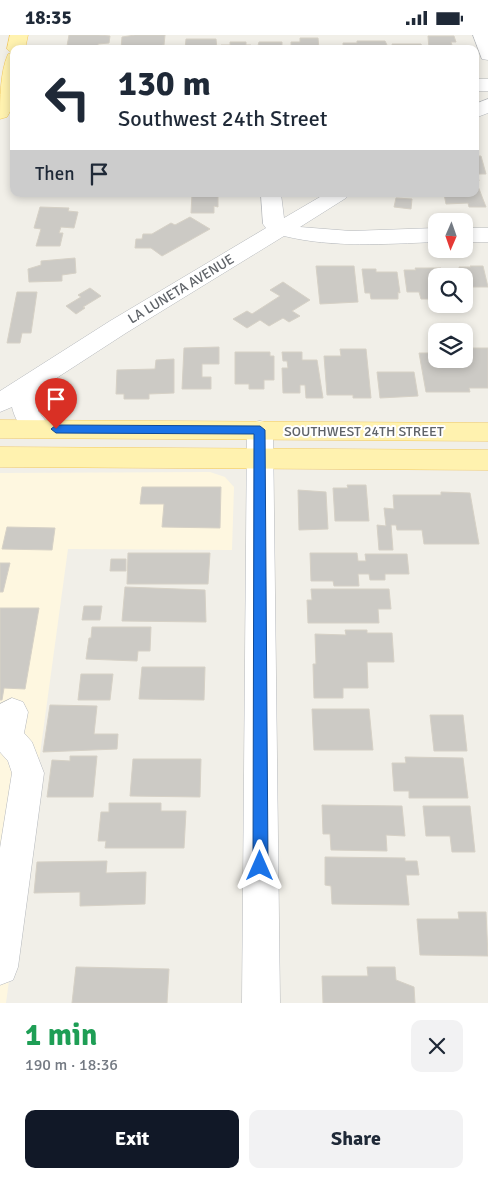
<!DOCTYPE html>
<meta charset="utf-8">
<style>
:root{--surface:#fff;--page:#f2f2f3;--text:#1f2937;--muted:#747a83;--accent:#111827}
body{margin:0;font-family:Signika,sans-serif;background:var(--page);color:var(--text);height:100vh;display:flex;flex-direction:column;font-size:19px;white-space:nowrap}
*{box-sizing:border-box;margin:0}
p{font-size:16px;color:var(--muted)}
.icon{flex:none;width:28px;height:28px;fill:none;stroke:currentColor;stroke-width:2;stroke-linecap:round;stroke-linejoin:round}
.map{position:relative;height:968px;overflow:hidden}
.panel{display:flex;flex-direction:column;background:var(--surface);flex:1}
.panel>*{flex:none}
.guide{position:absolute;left:10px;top:10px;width:469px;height:152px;border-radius:10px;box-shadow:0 2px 8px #0003;background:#fff;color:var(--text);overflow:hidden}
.needle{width:32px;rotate:182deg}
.controls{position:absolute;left:428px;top:178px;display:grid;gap:10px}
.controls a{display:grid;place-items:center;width:45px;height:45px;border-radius:10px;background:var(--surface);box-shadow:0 2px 8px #0003;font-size:25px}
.pin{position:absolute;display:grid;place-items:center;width:42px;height:42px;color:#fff;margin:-51px -21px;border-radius:50% 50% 50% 0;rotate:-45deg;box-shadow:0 0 5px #0007}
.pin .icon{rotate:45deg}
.me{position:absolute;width:55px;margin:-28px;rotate:0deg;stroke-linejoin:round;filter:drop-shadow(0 0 4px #0008)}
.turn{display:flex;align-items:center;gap:18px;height:105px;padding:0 25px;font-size:22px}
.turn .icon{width:65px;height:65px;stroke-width:2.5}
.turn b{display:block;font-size:35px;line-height:42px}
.then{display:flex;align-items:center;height:48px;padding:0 25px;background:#0003;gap:10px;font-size:19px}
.round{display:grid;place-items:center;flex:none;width:52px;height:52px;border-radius:10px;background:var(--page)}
.overview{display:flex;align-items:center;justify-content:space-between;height:85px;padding:0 25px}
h1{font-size:30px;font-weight:800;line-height:38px;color:#1e9e55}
.button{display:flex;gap:10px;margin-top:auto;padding:10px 25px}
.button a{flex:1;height:58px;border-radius:10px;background:var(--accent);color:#fff;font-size:20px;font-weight:800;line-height:58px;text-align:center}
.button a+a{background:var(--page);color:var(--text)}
.status{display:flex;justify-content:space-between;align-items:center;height:35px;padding:0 25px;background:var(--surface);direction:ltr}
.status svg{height:14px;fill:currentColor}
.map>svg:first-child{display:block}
</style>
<div class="status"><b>18:35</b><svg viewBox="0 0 49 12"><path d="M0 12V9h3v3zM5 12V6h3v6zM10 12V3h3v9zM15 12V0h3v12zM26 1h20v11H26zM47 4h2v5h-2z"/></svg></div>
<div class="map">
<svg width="488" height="968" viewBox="0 0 488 968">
<rect width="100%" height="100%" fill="#f1efe8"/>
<!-- commercial -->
<path fill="#fef7e0" d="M210,437L225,442L234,452L232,515L68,514L6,968H0V438Z"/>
<!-- building -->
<path fill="#cccac5" stroke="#d6d1c6" d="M69,0H99L110,1L109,8L98,9V11H67Z
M135,0H165L164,10H162V14H121L122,2Z
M428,1H454L456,7H451L453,13L429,14Z
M300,3H318L319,14H291V7H300Z
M186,4H216L217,14H185Z
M357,6H385L389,14H340L343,12V8H357Z
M230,7H246V10H251V14H221V10H230Z
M259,7H282V11H285V14H257Z
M392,9H421L423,14H393Z
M475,121H481L486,139H475Z
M475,142H478L479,146H476L486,172H469L468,168L446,169L444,159H475Z
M192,159H218V172L214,171V178H191Z
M396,163L412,164L411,174L394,172Z
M40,172L69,173L68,176L78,177L74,193L61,192L59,198H63L60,211H36L41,194L34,193Z
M190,182L210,194L162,221L151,213H135L136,204H142L143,199H152L171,188L175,190Z
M75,223L76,238L62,240V246L29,247L28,234L41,230V226Z
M316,231H354L358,267L320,269Z
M470,231H483L488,252H464V241H450L449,236H460L459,232H471Z
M415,233H441L442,241H436V269H448H434L433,264H421L419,257H407L404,235H416Z
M362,234H376V237H397L400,258L398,257V264H371L370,258H365Z
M283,247L310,265L292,276L300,281L289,287L283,283L269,291L260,285L247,293L233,284L247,276L252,279L280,261L270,255Z
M90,253L101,261L83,272L85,273L76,279L66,271L81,262L78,260Z
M17,257H37L31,298H22L20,308H7Z
M219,312V329H202V342H211V354H182L184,313Z
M470,313H488V353H469L470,357H426L419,318H436V324H464L472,323Z
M340,314H366L371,363H353V360H327L324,321H341Z
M235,317H270V321H274V345H264V354H249V349H235Z
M282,317H302V325H317L323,363H306L305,350H300V358H283L282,333H288L287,326H283Z
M174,324V358L149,359V364H124V359H116L117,335L155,334L156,325Z
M377,337H414L418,361L380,363Z
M347,450H366L369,486H335L333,453H348Z
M142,452H221L220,493L162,492L164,469H140Z
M298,455L326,457L328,494L299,495Z
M441,457L470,458L479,509H424L422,495H397L396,490H391L393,515H379L377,490L386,491L384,473L394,474L393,460H441Z
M7,492L55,493L52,515L2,514Z
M128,518H210L208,549H127Z
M310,518H357L358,526H366L365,519H407L409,539H385V545H370L369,539H358L359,551H334L333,546H311Z
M111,524H126V536H110Z
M0,528H10L3,557H0Z
M125,552L205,555L206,587L122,586Z
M311,554H389L391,574H378L379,588H308L307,565H312Z
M84,571H102L100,585H82Z
M0,573H39L25,654L4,653L2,665H0Z
M92,592H151L150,616H138L137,626L86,624L89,603H91Z
M345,595H367V598H392L394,627H367L368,653H343V663H314L313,629H316L315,599L346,600Z
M142,632H205L204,665L139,664Z
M81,639H113L110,665H78Z
M50,670L97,671L94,699H118L117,714L43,717Z
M312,674H369L373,715H314Z
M430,680H463L467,716H434Z
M70,721H97L93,762H47L52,725L70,726Z
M405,722L463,723L468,763H409V756H394L392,728H406Z
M133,724H201L200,762L130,761Z
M109,768H161V776H186L184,813H105L106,806H98L101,777H109Z
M322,770L402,771L405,801L386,800L387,816L331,815L330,799H323Z
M423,771H470L475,817H452L450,801H426Z
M325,822L405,823V826H417L419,840H406L409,870L332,869L331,851L325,850Z
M107,826L106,838L146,837L145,869L80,871V857L34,858L37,827Z
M458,877H486L488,921L420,920L417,884H459Z
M76,932L169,934L167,968H72Z
M367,932H395L396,945L414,952L415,968H323L322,941H368Z"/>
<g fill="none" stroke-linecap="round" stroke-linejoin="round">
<!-- minor casing -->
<g stroke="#b5b8bc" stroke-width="1">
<path id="minor" d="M473,0H488V25L482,24Z
M475,44H488V56H475Z
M488,64V78L475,83V69Z
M261,159H281L284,183L325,159H349L346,163L300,192L351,196L436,193V207C386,209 333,213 284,201L126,298L38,355V376L52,394L48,401C29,406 16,390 12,372L0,377V356L110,286L266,193L263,189Z
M464,193H488V207H464Z
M260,386L269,388L273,395L280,968H242L247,395L251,388Z
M12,663L23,667L28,677L24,698L32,707L44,738L18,932L13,945L0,950V813L12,738L8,726L0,717V669Z"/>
</g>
<!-- major casing -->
<g stroke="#f2c960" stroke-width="1">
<path id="major" d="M10,0H28L25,14H14C14,34 19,64 7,82L0,84C0,64 0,37 8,19L12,18L7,14Z
M0,385L488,388V406L0,403Z
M0,412L488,415V435L0,432Z"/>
</g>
<!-- minor -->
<use href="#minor" fill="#fff" fill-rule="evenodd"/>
<!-- major -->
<use href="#major" fill="#fff2af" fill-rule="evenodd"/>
</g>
<!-- route -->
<path fill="#1a73e8" stroke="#114b97" d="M56,390L260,391L265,395L268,831L266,836L260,838L255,836L253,831L254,399L56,398L51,394Z"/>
<g text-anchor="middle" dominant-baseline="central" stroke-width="4" stroke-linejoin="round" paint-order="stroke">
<!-- street labels -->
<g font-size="14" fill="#5f6368" stroke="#fff">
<text transform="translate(181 254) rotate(-31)">LA LUNETA AVENUE</text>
<text x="364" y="396">SOUTHWEST 24TH STREET</text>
</g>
</g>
</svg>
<div class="controls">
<a><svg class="needle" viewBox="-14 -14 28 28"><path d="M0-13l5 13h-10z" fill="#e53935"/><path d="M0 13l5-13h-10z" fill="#747a83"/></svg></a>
<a><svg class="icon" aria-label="search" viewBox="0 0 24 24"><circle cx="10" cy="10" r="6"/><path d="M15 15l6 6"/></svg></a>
<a><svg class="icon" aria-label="layers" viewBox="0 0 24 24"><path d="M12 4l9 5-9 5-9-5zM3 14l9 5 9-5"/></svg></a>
</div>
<div class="pin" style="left:56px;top:394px;background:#d93025"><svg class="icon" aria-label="arrive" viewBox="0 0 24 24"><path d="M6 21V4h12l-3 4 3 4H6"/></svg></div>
<svg class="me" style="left:260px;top:831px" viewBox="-20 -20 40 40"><path d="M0-17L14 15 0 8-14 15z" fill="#1a73e8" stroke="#fff" stroke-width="4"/></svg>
<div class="guide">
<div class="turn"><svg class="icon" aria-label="left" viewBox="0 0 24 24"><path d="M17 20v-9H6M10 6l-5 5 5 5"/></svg><div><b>130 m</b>Southwest 24th Street</div></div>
<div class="then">Then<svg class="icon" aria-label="arrive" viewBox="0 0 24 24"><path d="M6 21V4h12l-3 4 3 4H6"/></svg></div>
</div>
</div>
<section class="panel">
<div class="overview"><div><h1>1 min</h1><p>190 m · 18:36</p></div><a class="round"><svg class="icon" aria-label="close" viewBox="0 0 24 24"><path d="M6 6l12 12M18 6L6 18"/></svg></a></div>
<div class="button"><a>Exit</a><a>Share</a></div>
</section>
